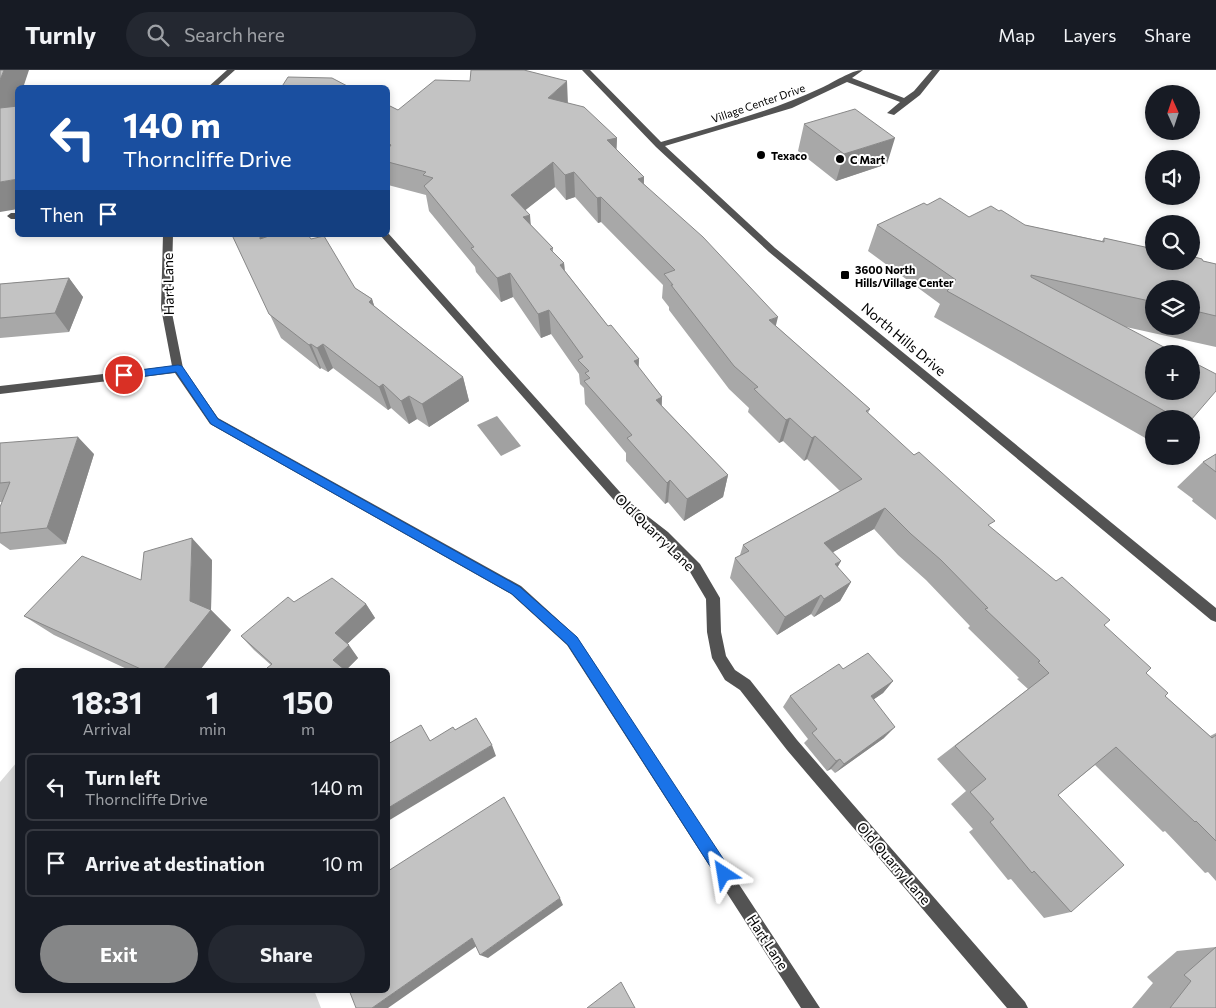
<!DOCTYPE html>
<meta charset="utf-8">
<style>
:root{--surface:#171b24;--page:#242831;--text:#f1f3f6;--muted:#9ea1a6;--line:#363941;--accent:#858687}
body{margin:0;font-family:Commissioner,sans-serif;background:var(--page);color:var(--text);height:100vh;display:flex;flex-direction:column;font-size:19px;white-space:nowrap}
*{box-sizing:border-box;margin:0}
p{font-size:16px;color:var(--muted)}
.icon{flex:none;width:28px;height:28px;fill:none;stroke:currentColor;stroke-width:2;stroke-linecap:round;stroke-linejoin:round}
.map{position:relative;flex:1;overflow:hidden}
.sheet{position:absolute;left:15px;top:598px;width:375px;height:325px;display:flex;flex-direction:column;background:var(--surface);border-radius:8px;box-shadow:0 2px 8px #0003}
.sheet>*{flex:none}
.guide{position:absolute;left:15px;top:15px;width:375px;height:152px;border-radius:8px;box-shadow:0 2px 8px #0003;background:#1a4fa0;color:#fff;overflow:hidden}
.needle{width:32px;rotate:357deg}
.buttons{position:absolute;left:1145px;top:15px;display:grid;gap:10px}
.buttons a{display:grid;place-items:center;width:55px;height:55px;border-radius:50%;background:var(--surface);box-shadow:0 2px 8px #0003;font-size:25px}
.pin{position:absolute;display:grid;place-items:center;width:42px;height:42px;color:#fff;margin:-21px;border:2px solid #fff;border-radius:50%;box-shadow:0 1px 5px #0007}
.me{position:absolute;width:55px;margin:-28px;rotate:327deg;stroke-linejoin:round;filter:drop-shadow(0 0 4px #0008)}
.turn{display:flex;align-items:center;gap:18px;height:105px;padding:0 25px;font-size:22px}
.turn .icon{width:65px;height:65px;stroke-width:2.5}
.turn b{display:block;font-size:35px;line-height:42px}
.then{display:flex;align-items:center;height:48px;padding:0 25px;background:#0003;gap:10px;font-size:19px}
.eta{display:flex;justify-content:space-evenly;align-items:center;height:85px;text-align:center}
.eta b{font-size:30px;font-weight:700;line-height:35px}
.cta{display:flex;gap:10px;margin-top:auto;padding:10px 25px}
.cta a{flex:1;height:58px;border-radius:30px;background:var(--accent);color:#fff;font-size:20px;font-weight:700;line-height:58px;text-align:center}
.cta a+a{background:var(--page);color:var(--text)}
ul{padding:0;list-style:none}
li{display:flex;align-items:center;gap:15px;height:68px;margin:0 10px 8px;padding:0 15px;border:2px solid var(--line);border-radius:8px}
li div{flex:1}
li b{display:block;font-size:19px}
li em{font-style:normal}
header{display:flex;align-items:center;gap:30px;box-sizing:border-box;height:70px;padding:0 25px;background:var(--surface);border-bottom:1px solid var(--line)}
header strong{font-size:24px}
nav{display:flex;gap:28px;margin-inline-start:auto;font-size:18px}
.search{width:350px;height:45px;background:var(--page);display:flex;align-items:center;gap:12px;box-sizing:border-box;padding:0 18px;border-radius:28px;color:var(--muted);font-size:19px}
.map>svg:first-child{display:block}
</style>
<header>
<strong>Turnly</strong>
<div class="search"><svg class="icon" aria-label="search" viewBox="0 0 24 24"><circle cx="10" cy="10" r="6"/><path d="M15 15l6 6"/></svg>Search here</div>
<nav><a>Map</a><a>Layers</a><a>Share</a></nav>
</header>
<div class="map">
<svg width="1216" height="938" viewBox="0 0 1216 938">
<rect width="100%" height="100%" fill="#fff"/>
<!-- green -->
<path fill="#dadada" d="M17,692L18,920H314L321,938H0V712Z"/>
<!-- water -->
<path fill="#a1a1a1" d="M497,346L521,376L501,386L477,355Z"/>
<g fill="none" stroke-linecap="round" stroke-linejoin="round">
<!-- minor -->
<path fill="#535353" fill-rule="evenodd" d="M227,0H235L215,18H207Z
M582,0H590L661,72C715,56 770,42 821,18C833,13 851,0 863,0L852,8L904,28L914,21L932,0H940L920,25L894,45L887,43L900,32L847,12L792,38L665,76L775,178L1216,538V552L1211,550L769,182L656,77Z
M18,143V149H11L7,146L11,143Z
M388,163L628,431L668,462L700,494L720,528L721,562L726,586L735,600L750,610L797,670L1025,932L1028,938H1007L787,680L740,620L725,610L712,588L707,562L706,529L690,502L660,470L620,437L380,165H388Z
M163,165H173L171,238L183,298L218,348L521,516L577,567L820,938H801L567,575L511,524L210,354L175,303L0,324V316L172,296L161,238Z"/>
</g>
<!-- wall -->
<path fill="#a8a8a8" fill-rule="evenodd" d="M568,33L617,68L616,80L644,107V114L776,256L870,339L868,343L990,457L1104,555L1165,626L1210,666L1216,663V811L1208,802L1205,803L1165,761L1163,762L1095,695L1058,725L1071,842L1044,848L1011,809L1008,810L969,762L973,759L951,734L966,721L937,689L1028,619L1017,609L1019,608L968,558L970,556L926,510L898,485L874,459L833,482L837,497L851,512L840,531L814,547L811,544L777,565L730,508L735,488L740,485L743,475L840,421L807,389L804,391L783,371L779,373L748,342L749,338L729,319L669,240V237L662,228L663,215L601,152L598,153L575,127L566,130L555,117L525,140L531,155L553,178V183L564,193L565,201L608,256L639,289L638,297L662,327V336L728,405L723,427L684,451L668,432L665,434L626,391V383L585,334L584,318L580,314L579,304L551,264L541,268L513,227L501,232L476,202L475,197L429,141L426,125L388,115V35L398,40Z
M804,54L887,94L836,111L798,81Z
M927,135L969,147L1025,155L1102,171L1104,168L1216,194V277L1126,257L1191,349H1154V373L934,247L940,234L868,181L877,155ZM1154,219H1191V256H1154Z
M232,165L311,169L355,218L372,229L374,236L463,307L469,331L429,357L417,349L409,354L391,338L388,340L333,298L328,302L321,298L320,299L281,268Z
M69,208L83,227L69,262L0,268V214Z
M0,373L94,384L66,474L10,480L0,473V437L2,432H0Z
M1216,384V450L1192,431L1193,429L1177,417L1203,392Z
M212,490L211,540L231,560L200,600H129L54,565L24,546L141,510Z
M294,532L366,534L375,548L347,574L358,588L346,600H269L271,595L254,580L241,566Z
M843,599L893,611L883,623L874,629L884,668L835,703L831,699L827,701L804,673L808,669L783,637L790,626Z
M1216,877V938H1132L1153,913L1147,907L1177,881Z"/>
<!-- shaded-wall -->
<path fill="#888" d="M4,0H29L23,18H18V34L7,66L0,56V10Z
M567,11L568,35L548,28Z
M617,68L616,92L607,70Z
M895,68L887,94L836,111L844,84Z
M553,92L555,117L514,149L511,125Z
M574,102L575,127L566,130L565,105Z
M644,107L643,132L638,109Z
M18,109V139L0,142V112Z
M601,127V152L598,153L597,128Z
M530,145L532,170L523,147Z
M260,165H272L260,169Z
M564,193L566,218L560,195Z
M510,203L513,227L501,232L497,208Z
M69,208L83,227L69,262L55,243Z
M372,229L380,254L369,232Z
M549,240L551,264L541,268L538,244Z
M778,247L772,271L769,250Z
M311,274L321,298L320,299L309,275Z
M323,274L333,298L328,302L317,278Z
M639,289L638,313L634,291Z
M463,307L469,331L429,357L422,334Z
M383,314L391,338L388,340L379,317Z
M409,326L417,349L409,354L401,331Z
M662,327L660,350L656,330Z
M790,348L783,371L779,373L786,350Z
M815,366L807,389L804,391L812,368Z
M78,367L94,384L66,474L47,458Z
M728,405L723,427L684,451L687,429Z
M670,410L668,432L665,434L667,413Z
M885,438L874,459L814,493L824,473Z
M192,468L212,490L211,540L231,560L200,600H163L190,531Z
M841,491L830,511L835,494Z
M851,512L840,531L814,547L824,529Z
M821,525L811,544L777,565L785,547Z
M366,534L375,548L344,577L335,563Z
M349,575L358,588L346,600H341L333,590Z
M893,611L883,623L861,638L871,626Z
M895,657L884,668L835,703L844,694Z
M492,675L496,686L388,751V738Z
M840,689L831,699L827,701L836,691Z
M560,828L563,835L488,888L480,885Z
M472,868L481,873L388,938H372Z"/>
<!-- building -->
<path fill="#c3c3c3" stroke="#888" d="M0,0H4L0,10Z
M471,0H524L567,11L548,28L584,37L617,68L607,70L644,107L638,109L703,167L778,247L769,250L870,339L866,341L914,385L919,382L995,451L988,455L1056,511L1062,507L1110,550L1104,555L1151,598L1146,603L1168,623L1165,626L1212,668L1216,665V771L1196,751L1195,752L1116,677L1058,725L1124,795L1071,842L1034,801L1032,803L990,752L994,749L970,722L986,709L955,676L1049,603L1038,592L1040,591L985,539L988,538L941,490L911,464L885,438L824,473L841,491L835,494L851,512L824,529L821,525L785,547L735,488L749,481L743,475L862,409L815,366L812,368L790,348L786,350L754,319L758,317L734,296L671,215H673L664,204L675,200L601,127L597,128L574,102L565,105L553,92L511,125L530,145L523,147L553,178L550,179L564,193L560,195L608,256L611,255L639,289L634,291L662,327L656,330L728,405L687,429L670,410L667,413L627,368L632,365L584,311L590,308L585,303L589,301L578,290L583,287L549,240L538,244L510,203L497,208L471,178L474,177L424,116L433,108L423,105L426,102L388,92V79L391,75L388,73V35L398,40L435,10L470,11Z
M288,7L332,8L351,18H281Z
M18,36V109L0,112V38Z
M855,39L895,68L844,84L804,54Z
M940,128L969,147L991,136L999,141L1001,140L1025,155L1104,172V168L1154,179V191H1191V186L1202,189L1203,191L1216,194V246L1191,240V219H1154V232L1031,205V207L1177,284H1154V321H1191V291L1216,304V321L1191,350V349H1179L947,221L952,216L950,215L956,210L877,155L924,133L927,135Z
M232,165H260V169L272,165H308L311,169L324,166L355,218L372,229L369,232L463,307L422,334L409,326L401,331L383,314L379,317L323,274L317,278L311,274L309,275L269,244Z
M69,208L55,243L0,248V214Z
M78,367L47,458L0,463V437L10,412L0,413V373Z
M1216,384V402L1203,392Z
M192,468L190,531L211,540L163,600H143L24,546L82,486L141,510L144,482Z
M332,508L366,534L335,563L349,575L333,590L345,600H269L267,598L272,594L241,566L288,527L294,532Z
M868,583L893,611L871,626L895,657L844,694L840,689L836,691L812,663L817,659L790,626L839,594L843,599Z
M476,648L492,675L388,738V674L421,655L430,671L453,657L455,660Z
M504,727L560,828L480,885L472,868L372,938H356L349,920H388V801Z
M1216,877V938H1170L1191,911L1184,905Z
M621,912L635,938H587Z"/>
<!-- route -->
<path fill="#1a73e8" stroke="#114b97" d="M178,295L182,296L218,349L520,517L577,567L730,799L732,804L730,810L724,812L719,810L568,575L512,524L211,354L176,302L124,309L119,305L124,302Z"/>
<!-- markers -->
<g fill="#000" stroke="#fff" stroke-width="2">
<circle cx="761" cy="85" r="5"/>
<circle cx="840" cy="89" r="5"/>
<rect x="840" y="200" width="10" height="10" rx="2.5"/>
</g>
<g text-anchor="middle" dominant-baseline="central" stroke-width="4" stroke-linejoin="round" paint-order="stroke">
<!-- far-street labels -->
<g font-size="11" fill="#000" stroke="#fff">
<text transform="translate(758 33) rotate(-19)">Village Center Drive</text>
</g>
<!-- far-poi labels -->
<g font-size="11" font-weight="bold" fill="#000" stroke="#fff" text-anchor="start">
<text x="771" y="85">Texaco</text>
<text x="850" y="89">C Mart</text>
<text x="855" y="199">3600 North<tspan x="855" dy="13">Hills/Village Center</tspan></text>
</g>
<!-- street labels -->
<g font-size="14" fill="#000" stroke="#fff">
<text transform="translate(168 214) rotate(-91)">Hart Lane</text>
<text transform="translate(904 269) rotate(40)">North Hills Drive</text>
<text transform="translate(655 462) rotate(44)">Old Quarry Lane</text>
<text transform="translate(894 793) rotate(49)">Old Quarry Lane</text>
<text transform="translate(768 872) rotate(57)">Hart Lane</text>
</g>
</g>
</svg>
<div class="buttons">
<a><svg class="needle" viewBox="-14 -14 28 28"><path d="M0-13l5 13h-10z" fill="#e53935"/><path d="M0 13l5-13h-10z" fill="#9ea1a6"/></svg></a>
<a><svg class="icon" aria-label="sound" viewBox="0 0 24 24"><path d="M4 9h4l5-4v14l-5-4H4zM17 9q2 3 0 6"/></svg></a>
<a><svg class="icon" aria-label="search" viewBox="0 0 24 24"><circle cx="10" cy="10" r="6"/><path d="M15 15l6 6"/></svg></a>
<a><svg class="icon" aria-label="layers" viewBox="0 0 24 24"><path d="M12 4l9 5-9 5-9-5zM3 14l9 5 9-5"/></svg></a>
<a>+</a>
<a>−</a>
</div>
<div class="pin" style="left:124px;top:305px;background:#d93025"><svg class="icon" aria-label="arrive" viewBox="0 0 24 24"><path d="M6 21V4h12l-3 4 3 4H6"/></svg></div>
<svg class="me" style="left:724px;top:804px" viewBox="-20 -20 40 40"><path d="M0-17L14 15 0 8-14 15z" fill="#1a73e8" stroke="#fff" stroke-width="4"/></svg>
<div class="guide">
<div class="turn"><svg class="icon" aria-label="left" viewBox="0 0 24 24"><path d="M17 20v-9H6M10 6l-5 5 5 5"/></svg><div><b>140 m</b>Thorncliffe Drive</div></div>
<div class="then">Then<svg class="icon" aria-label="arrive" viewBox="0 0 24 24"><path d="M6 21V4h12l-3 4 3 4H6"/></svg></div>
</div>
<section class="sheet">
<div class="eta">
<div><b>18:31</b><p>Arrival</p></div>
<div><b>1</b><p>min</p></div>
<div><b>150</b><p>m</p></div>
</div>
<ul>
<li><svg class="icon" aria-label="left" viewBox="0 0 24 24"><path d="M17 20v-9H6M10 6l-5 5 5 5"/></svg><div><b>Turn left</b><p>Thorncliffe Drive</p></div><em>140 m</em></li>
<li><svg class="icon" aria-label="arrive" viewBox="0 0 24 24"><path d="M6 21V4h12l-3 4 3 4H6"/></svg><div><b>Arrive at destination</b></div><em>10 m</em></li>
</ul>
<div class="cta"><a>Exit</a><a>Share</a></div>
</section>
</div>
